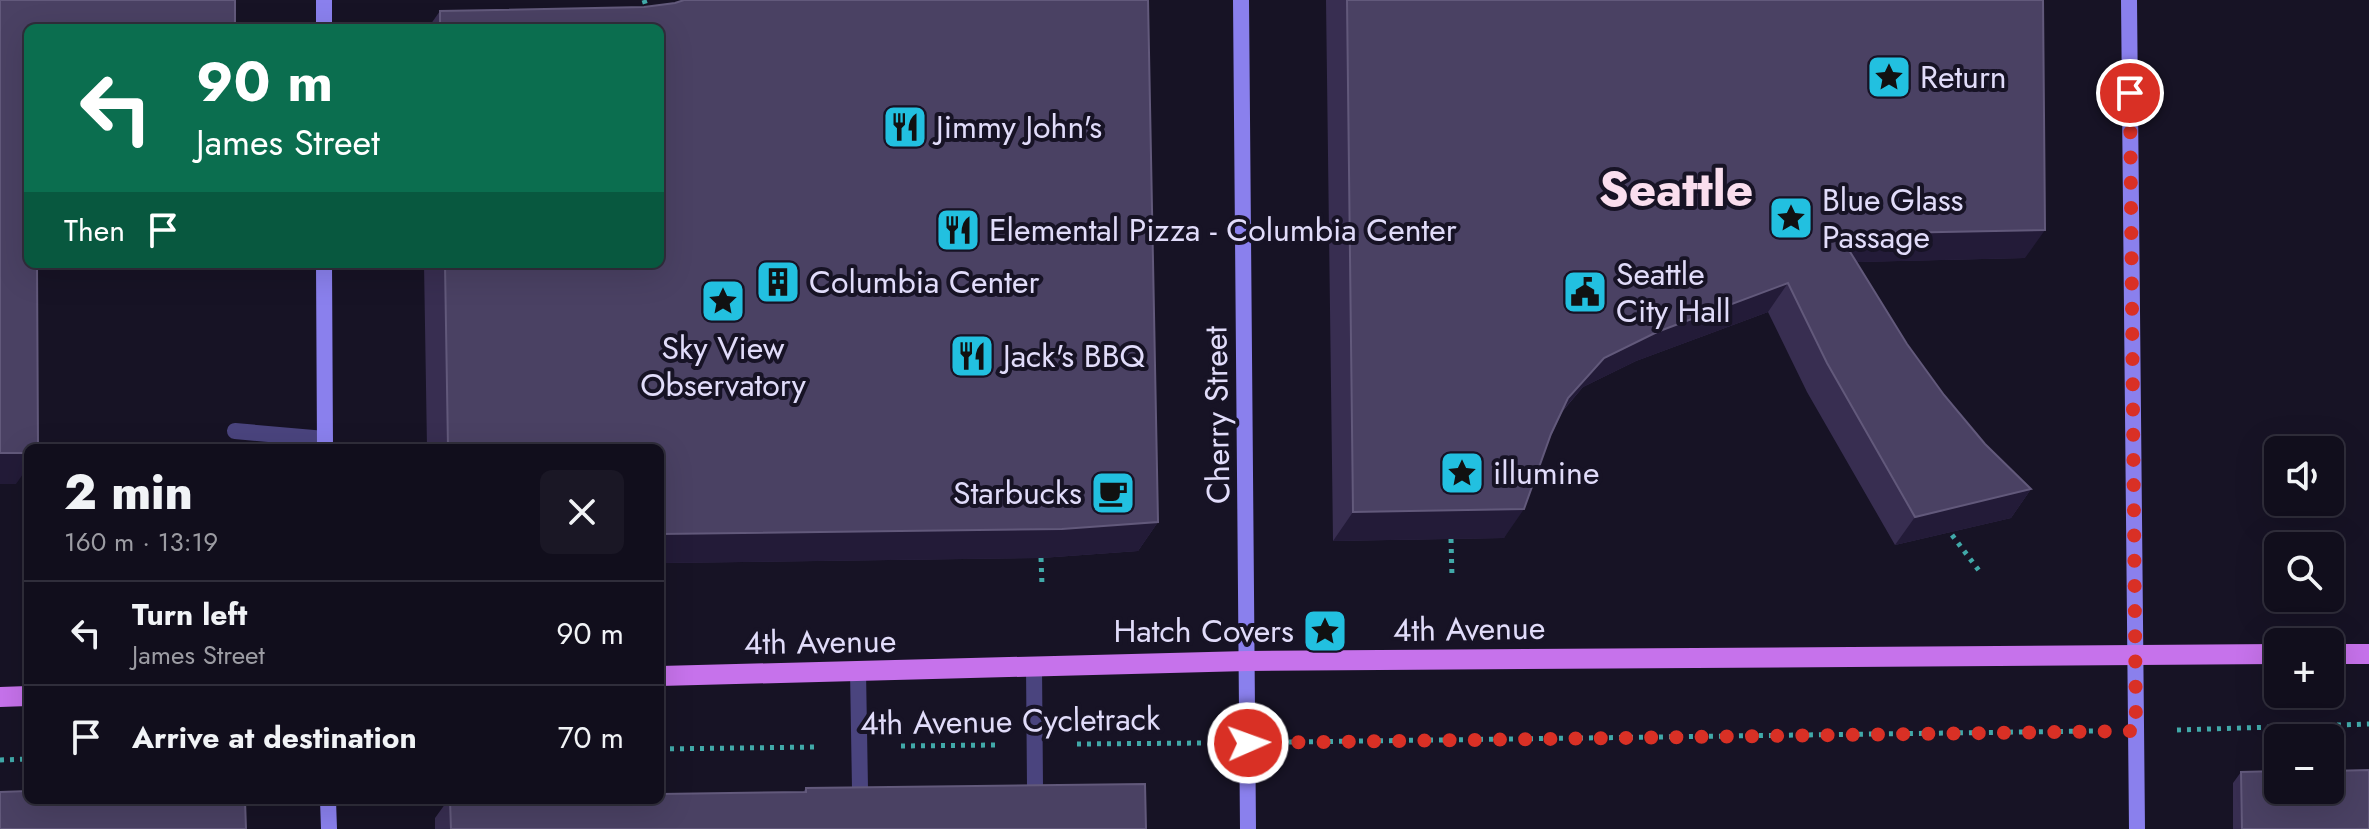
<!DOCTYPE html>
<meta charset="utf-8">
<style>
:root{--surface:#110e1c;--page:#1a1725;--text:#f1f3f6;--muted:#9c9ca3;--line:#302e3b}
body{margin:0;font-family:Jost,sans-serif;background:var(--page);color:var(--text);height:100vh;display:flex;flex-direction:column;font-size:30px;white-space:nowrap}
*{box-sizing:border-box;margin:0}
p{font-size:26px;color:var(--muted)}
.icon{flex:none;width:44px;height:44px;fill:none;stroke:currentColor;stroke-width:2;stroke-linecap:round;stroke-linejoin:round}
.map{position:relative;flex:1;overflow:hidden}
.drawer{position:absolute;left:24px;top:444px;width:640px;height:360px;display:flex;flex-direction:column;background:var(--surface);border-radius:12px;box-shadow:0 8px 32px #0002,0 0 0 2px var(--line)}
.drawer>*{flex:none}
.guide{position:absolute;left:24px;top:24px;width:640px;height:244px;border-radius:12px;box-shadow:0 8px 32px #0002,0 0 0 2px var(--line);background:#0b6e4f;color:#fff;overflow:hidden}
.controls{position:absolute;left:2264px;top:436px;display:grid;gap:16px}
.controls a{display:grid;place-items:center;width:80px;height:80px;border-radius:12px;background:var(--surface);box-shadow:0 8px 32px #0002,0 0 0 2px var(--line);font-size:40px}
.pin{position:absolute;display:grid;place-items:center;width:68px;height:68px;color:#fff;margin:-34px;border:4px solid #fff;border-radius:50%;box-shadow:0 2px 8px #0007}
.me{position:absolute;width:88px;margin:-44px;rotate:88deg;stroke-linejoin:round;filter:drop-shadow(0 0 6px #0008)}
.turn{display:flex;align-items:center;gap:28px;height:168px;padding:0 40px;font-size:36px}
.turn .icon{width:104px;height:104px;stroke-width:2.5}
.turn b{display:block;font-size:56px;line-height:68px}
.then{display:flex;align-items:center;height:76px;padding:0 40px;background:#0003;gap:16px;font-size:30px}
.round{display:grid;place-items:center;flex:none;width:84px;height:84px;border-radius:12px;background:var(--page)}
.overview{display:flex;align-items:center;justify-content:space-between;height:136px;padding:0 40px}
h1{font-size:48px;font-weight:800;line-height:60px}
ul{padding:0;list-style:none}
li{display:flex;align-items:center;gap:24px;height:104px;padding:0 40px;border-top:2px solid var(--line)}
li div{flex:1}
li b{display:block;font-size:30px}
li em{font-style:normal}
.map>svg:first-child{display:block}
</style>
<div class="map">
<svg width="2369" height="829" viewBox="0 0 2369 829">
<rect width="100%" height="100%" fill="#171325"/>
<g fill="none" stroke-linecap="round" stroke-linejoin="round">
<!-- path -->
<path stroke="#41a9a9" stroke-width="5" stroke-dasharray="4 6" stroke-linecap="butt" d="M644,0L648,12
M1946,527L1980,572
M1451,539L1452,577
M1041,558L1042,585
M2177,730L2369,724
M1289,742L2095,731
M1077,744L1207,743
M901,746L995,745
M660,749L819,747
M0,760L28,759"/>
<!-- lane -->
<path stroke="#4a447e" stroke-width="16" d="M235,431L325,439
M1034,666L1035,787
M858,671L860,789"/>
<!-- secondary -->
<path stroke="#8a80ed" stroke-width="16" d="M324,0V28
M1241,0L1248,829
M2129,0L2137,829
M324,264L325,448
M328,800L329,829"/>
<!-- primary -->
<path stroke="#c672eb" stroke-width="20" d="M2330,654H2369
M660,676L1247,661L2278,654
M0,697L28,696"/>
</g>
<!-- wall -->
<path fill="#382e51" d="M684,0H1148L1158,522L1138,551L1041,558L660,563V448H427L424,264H660V28H428L440,11L644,7L675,3Z
M1326,0H2043L2025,258L1856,262L1907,344L1944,395L1985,444L2031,489L2011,518L1895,545L1807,392L1768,312L1636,361L1583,387L1562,412L1504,538L1333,541Z
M2241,772L2369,829H2233V783Z
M806,788L1146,829H435V818L448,800L803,792Z"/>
<!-- shaded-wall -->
<path fill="#231b38" d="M2045,230L2025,258L1819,263L1839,234Z
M1788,283L1768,312L1636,361L1583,387L1548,427L1568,398L1604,358L1657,332Z
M0,453H28V467L16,484H0Z
M2031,489L2011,518L1895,545L1915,517Z
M1524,509L1504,538L1333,541L1353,512Z
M1158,522L1138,551L1041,558L660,563V534Z"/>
<!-- building -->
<path fill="#4a4163" stroke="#62597b" stroke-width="2" d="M0,0H235V28H28V264H37L38,448H28V453H0Z
M684,0H1148L1158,522L1062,529L660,534V448H448L445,264H660V28H440V11L644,7L675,3Z
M1347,0H2043L2045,230L1839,234L1907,344L1944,395L1985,444L2031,489L1915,517L1827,363L1788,283L1657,332L1604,358L1568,398L1551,434L1524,509L1353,512Z
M2369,770V829H2242L2241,772L2278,771V790H2330V771Z
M1145,784L1146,829H451L450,800H660V794L806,792V788Z
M28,791V800H245L246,829H0V792Z"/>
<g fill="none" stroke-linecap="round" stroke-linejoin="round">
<!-- route -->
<path stroke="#d93025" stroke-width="14" stroke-dasharray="0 25.2" d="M1248,743L2136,731L2130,93"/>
</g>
<!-- icons -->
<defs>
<g id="sight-square" transform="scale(2.3)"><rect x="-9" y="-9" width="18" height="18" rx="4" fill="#22c0e0" stroke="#171325"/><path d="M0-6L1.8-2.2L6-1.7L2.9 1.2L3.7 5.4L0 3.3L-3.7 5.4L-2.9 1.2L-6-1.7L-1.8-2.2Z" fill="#111"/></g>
<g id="restaurant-square" transform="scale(2.3)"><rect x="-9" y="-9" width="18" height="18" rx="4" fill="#22c0e0" stroke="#171325"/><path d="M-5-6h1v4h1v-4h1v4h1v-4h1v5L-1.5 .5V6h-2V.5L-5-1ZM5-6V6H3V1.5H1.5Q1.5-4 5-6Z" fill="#111"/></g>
<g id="building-square" transform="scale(2.3)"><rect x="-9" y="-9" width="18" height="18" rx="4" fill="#22c0e0" stroke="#171325"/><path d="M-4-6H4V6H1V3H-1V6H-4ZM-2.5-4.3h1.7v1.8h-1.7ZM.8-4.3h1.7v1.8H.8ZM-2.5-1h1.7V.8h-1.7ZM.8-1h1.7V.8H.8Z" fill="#111"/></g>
<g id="civic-square" transform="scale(2.3)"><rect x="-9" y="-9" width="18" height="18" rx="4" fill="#22c0e0" stroke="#171325"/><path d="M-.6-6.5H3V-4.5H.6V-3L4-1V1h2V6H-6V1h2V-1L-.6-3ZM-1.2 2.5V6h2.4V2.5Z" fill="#111"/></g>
<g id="cafe-square" transform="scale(2.3)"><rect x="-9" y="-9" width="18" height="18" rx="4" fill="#22c0e0" stroke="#171325"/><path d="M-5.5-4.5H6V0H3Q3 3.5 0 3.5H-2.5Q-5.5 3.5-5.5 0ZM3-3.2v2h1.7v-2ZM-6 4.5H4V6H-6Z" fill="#111"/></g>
</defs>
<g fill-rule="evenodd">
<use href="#sight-square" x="1889" y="77"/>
<use href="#restaurant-square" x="905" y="127"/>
<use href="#sight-square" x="1791" y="218"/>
<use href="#restaurant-square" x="958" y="230"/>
<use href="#building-square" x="778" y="282"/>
<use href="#civic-square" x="1585" y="292"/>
<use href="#sight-square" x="723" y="301"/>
<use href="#restaurant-square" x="972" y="356"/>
<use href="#sight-square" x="1462" y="473"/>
<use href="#cafe-square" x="1113" y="493"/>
<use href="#sight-square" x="1325" y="631"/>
</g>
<g text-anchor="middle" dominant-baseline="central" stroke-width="8" stroke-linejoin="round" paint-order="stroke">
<!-- poi labels -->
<g font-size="32" fill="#e1dcfa" stroke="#171325" text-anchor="start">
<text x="1920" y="77">Return</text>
<text x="936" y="127">Jimmy John's</text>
<text x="1822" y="200">Blue Glass<tspan x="1822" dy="37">Passage</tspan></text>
<text x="989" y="230">Elemental Pizza - Columbia Center</text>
<text x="1616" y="274">Seattle<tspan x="1616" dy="37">City Hall</tspan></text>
<text x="809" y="282">Columbia Center</text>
<text x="723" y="348" text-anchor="middle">Sky View<tspan x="723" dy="37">Observatory</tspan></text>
<text x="1003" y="356">Jack's BBQ</text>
<text x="1493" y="473">illumine</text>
<text x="1082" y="493" text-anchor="end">Starbucks</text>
<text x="1294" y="631" text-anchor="end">Hatch Covers</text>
</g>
<!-- street labels -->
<g font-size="32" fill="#e1dcfa" stroke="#171325">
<text transform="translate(1217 415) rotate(-91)">Cherry Street</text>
<text transform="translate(1469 629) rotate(-1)">4th Avenue</text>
<text transform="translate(820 642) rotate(-1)">4th Avenue</text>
<text transform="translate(1010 721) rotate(-1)">4th Avenue Cycletrack</text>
</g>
<!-- town labels -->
<g font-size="48" font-weight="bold" fill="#fadeee" stroke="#171325">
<text x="1676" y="189">Seattle</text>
</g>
</g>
</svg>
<div class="controls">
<a><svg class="icon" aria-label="sound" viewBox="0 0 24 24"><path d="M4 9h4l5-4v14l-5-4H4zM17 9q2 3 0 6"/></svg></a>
<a><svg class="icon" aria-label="search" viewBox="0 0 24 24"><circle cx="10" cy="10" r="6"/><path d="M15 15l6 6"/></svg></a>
<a>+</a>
<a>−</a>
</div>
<div class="pin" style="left:2130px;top:93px;background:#d93025"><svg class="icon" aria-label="arrive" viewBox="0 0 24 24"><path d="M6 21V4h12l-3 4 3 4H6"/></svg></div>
<svg class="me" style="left:1248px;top:743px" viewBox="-20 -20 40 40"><circle r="17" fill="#d93025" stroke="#fff" stroke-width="3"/><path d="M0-11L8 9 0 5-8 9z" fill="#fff"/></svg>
<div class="guide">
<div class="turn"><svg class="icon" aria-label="left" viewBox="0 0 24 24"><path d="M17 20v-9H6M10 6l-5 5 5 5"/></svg><div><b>90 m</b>James Street</div></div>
<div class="then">Then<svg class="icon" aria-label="arrive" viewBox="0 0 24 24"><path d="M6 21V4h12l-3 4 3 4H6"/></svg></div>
</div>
<section class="drawer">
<div class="overview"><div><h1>2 min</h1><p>160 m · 13:19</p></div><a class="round"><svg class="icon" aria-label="close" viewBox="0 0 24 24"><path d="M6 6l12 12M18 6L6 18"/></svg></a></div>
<ul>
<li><svg class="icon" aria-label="left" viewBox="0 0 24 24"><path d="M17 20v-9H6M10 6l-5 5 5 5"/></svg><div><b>Turn left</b><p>James Street</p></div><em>90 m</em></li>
<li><svg class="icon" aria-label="arrive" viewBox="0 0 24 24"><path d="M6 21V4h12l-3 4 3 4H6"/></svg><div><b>Arrive at destination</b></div><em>70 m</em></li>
</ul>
</section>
</div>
